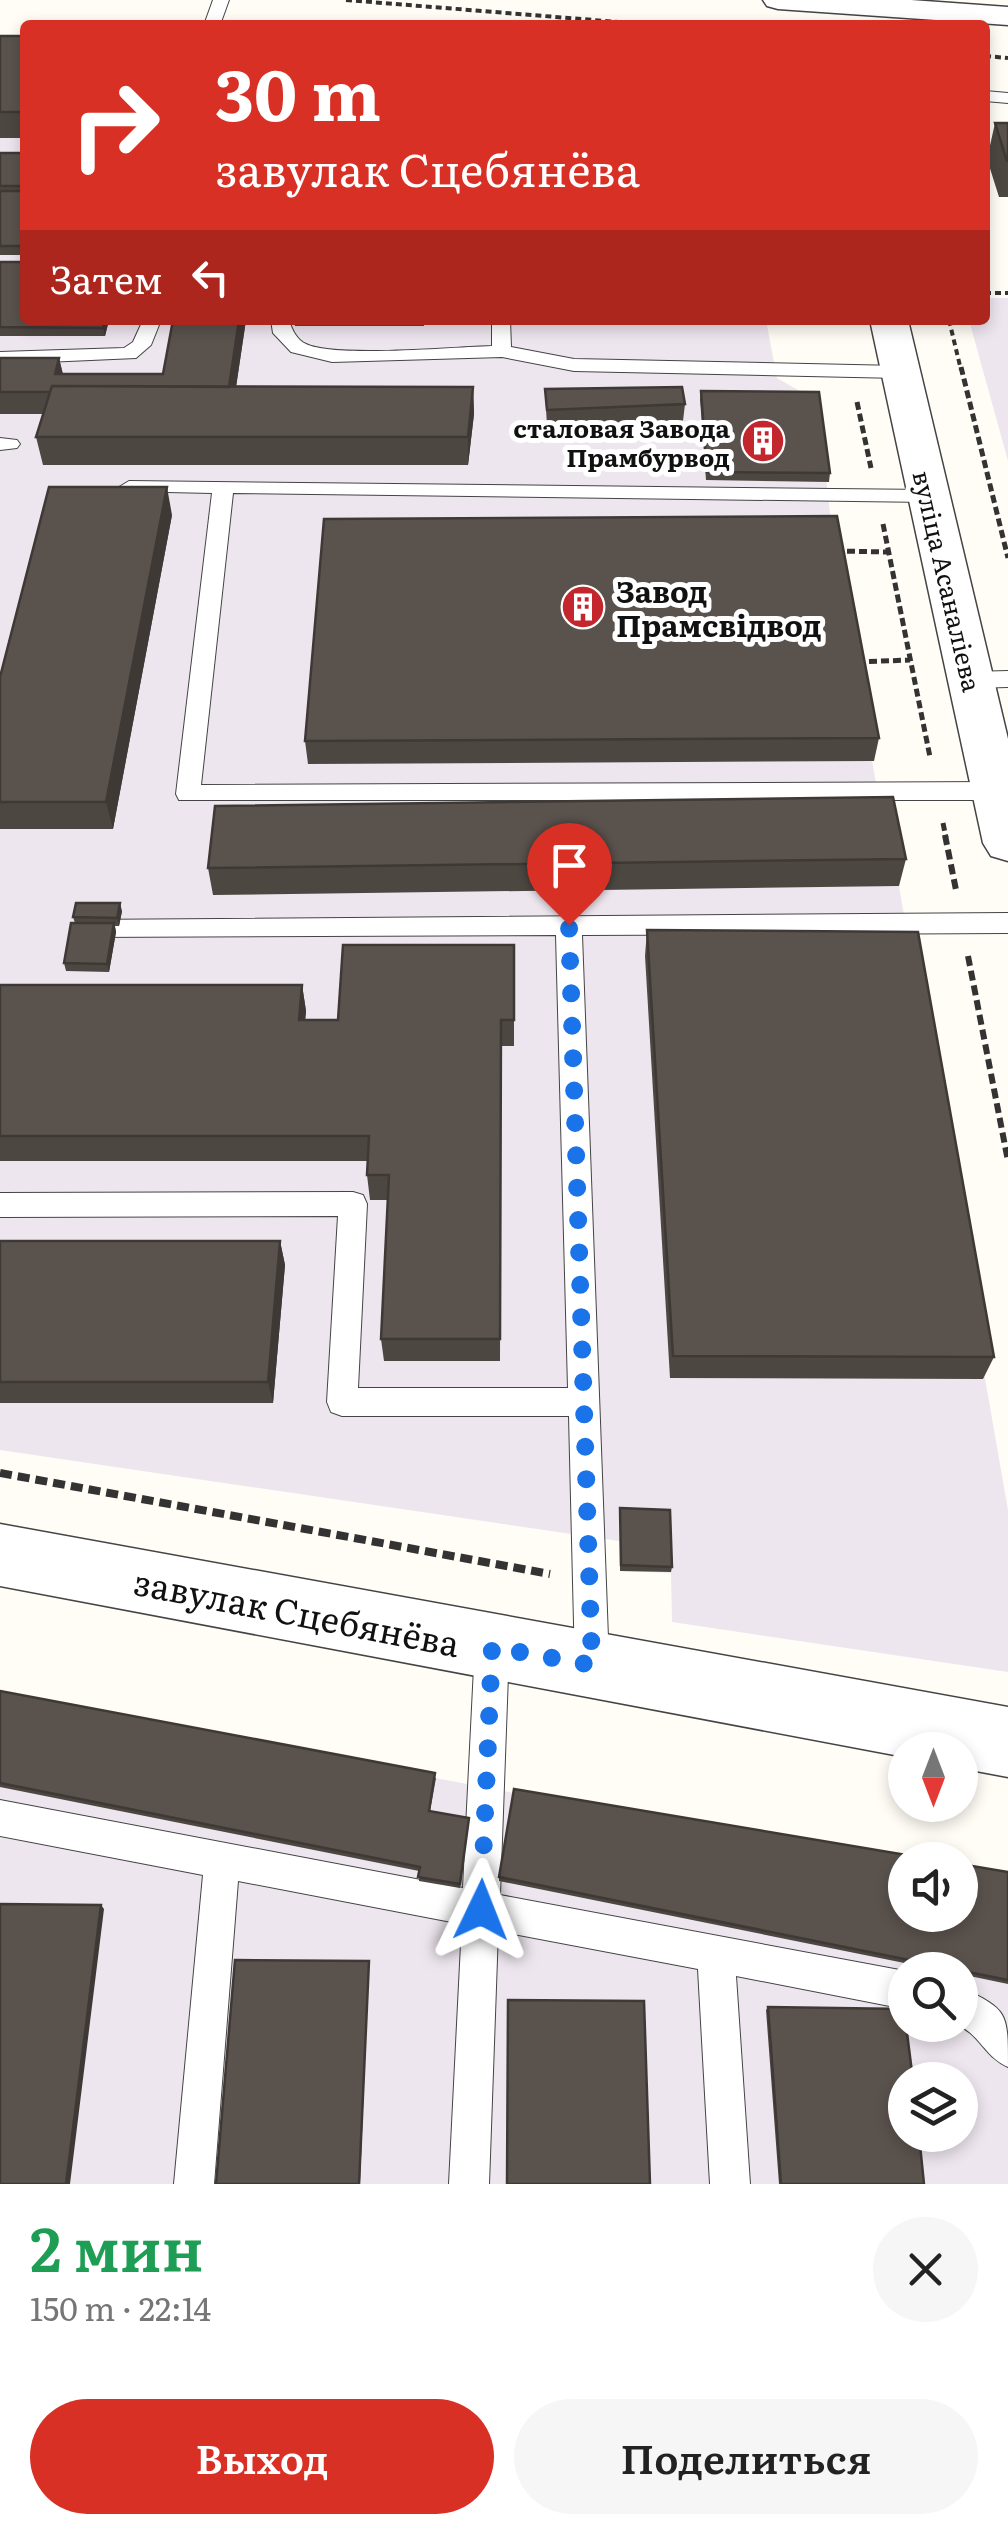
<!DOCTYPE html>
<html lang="ru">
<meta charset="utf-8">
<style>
:root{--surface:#fff;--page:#f6f6f6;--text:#222;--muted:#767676;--accent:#d93025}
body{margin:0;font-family:Literata,serif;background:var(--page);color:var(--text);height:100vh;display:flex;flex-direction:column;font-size:38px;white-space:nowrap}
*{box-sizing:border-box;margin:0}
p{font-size:32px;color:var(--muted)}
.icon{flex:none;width:55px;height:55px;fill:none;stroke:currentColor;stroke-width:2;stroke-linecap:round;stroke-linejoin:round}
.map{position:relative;height:2184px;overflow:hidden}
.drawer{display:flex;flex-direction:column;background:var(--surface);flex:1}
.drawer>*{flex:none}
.hud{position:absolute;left:20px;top:20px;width:970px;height:305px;border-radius:10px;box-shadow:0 5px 15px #0003;background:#d93025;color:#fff;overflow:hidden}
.needle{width:65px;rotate:180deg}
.buttons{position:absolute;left:888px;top:1732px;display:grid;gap:20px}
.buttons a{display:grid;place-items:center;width:90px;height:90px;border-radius:50%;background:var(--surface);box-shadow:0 5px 15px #0003;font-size:50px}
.pin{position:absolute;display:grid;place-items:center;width:85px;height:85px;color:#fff;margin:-102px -42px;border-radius:50% 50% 50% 0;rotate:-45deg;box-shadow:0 0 10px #0007}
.pin .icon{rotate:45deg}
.me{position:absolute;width:110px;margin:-55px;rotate:2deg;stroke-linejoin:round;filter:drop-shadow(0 0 8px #0008)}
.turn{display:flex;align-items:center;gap:35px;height:210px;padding:0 30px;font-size:45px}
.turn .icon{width:130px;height:130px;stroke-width:2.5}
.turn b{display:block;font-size:70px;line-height:85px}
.then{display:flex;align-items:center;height:95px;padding:0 30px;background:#0003;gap:20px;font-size:38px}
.round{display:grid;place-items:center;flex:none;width:105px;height:105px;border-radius:52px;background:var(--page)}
.overview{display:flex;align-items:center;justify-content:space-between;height:170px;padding:0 30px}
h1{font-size:60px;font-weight:600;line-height:75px;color:#1e9e55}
.primary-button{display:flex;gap:20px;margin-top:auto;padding:20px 30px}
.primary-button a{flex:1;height:115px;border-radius:60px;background:var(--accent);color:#fff;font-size:40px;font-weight:600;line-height:115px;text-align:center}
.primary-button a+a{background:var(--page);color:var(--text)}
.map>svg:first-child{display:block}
</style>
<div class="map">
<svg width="1008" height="2184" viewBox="0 0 1008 2184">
<rect width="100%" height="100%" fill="#fffdf5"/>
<!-- industrial -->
<path fill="#eee6ef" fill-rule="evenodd" d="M0,62H25V320H766L777,378L817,401L833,539L883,823L886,824L899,886L1008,1510V1672L672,1622L671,1573L620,1571L619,1541L0,1450Z
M985,298H1008V461L969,320H985Z
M0,1695L514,1793L905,1860V1915H960L1008,1877V2184H0ZM905,1970H960V2025H905ZM905,2080H960V2135H905Z"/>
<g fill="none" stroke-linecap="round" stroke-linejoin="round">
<!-- service casing -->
<g stroke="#444" stroke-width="2">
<path id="service" d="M213,0H229L220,25H204Z
M985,91L1008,93V103L985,101Z
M143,320H161L151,345L136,358L0,364V352L124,348L133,342Z
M271,320H289C292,330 297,340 306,344C335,358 454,347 492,346V320H510L511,347L574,359L899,366L909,372L899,378L574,371L502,357L332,362L291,352L273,333Z
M0,438L17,440L20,444L17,448L0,450Z
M129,481L928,490L938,496L928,502L233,493L201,785L996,782L1008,791L996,800H179L176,794L212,493L122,491L119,487Z
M1008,671V687L971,688L960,680L971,672Z
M1008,913V933L582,935L609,1665L604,1677L592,1682L580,1677L575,1665L569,1416H342L331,1412L327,1402L338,1216L0,1217V1193L353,1192L363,1195L367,1204L358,1388H568L556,935L88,937L79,934L75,927L79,920Z
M492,1630L504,1635L509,1647L500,1895L905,1971V2009L736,1976L750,2184H710L698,1969L498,1931L489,2184H449L462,1924L238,1881L214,2184H174L203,1875L0,1836V1800L463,1888L475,1647L480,1635Z
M960,1987C1008,2010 1008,2011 1008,2067C986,2058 980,2035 958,2025Z"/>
</g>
<!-- tertiary casing -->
<g stroke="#444" stroke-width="3">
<path id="tertiary" d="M763,0H911L1008,7V25L778,9L767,6Z
M870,320H908L1008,739V861L991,856L983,843Z
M0,1524L1008,1707V1777L960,1768V1750H905V1757L0,1586Z"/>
</g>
<!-- path-far3 -->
<path stroke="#333" stroke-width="4" stroke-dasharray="6 4" stroke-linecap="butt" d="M346,0L655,25
M985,56L1008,58
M985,293H1008
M949,320L961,370"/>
<!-- path-far2 -->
<path stroke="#333" stroke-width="5" stroke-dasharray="8 4" stroke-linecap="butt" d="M961,367L1008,558
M857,402L871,468
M883,524L930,757
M835,551L889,552
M857,662L910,660
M943,823L946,838"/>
<!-- path-far1 -->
<path stroke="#333" stroke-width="6" stroke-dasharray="10 5" stroke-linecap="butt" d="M945,835L956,890
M968,956L1008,1161"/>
<!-- path -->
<path stroke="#333" stroke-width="8" stroke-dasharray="12 6" stroke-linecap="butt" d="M0,1473L550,1574"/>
<!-- service -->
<use href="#service" fill="#fff" fill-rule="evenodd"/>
<!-- tertiary -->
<use href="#tertiary" fill="#fff" fill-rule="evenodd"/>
</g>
<!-- wall -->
<path fill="#4d4742" d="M0,36H25V138H0Z
M995,123H1008V197H999L987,159Z
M0,153H25V255H0Z
M0,262L109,320L105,336H0Z
M173,320H246L236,387H473L474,414L468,465H43L36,437L43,414H0V358H59L63,374H163Z
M294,320H424V326H295Z
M545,389L685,404L683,421L547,427Z
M701,391L830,473L829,482L706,480L700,399Z
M172,515L113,829H0V677Z
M879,738L874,761L308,764L305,741Z
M906,859L899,886L213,895L208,868Z
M122,911L119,926H115L116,932L109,972L66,971L64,963L75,923L73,917Z
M647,930L994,1357L983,1379L670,1378L645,956Z
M514,945V1046H501L500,1361H384L381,1339L388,1200H370L367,1175L368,1161H0V985H302L306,1011L305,1020H338Z
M0,1241H280L285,1265L273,1403H0Z
M620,1508L672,1567L671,1572L620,1571Z
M0,1691L436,1778L430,1811L469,1822L460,1888L419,1881V1871L0,1787Z
M1008,1872V1984L960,1974V1970H939L499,1881V1877Z
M768,2007L924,2184H779L766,2010Z"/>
<!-- shaded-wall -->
<path fill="#3f3936" d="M105,320H109L105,336L103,328Z
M239,320H246L232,414L228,392Z
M59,358L64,380L55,374Z
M473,387L474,414L468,465V437Z
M167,487L172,515L113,829L106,802Z
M120,903L122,911L119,926L117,918Z
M114,923L116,932L109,972L107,964Z
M302,985L306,1011L303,1046L299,1020Z
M280,1241L285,1265L273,1403L268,1382Z
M101,1905L104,1909L70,2184H66Z
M369,1961L360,2184H359Z"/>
<!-- building -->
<path fill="#5a524d" stroke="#3f3936" stroke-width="2.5" d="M0,36H25V112H0Z
M995,123H1008V161H1007Z
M0,153H25V186H0Z
M0,191H25V246H0Z
M0,262H25V320H105L103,328L0,327Z
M173,320H239L229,387L52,386L50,392H0V358H59L55,374H163Z
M52,386L473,387L468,437H36Z
M682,387L685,404L547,410L545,389Z
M701,391L819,392L830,473L707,472Z
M49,487H167L106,802H0V677Z
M837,516L879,738L305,741L324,519Z
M893,797L906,859L208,868L215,806Z
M76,903H120L117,918L73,917Z
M71,923H114L107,964L64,963Z
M647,930L918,932L994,1357L673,1356Z
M343,945H514V1020H501L500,1339H381L389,1175H367L369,1136H0V985H302L299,1020H338Z
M0,1241H280L268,1382H0Z
M620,1508L670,1510L672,1567L621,1565Z
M0,1691L435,1773L429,1811L469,1818L460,1884L418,1877L420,1867L0,1783Z
M514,1789L936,1860H905V1915H960V1864L1008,1872V1980L499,1877Z
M0,1904L101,1905L66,2184H0Z
M235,1960L369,1961L359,2184H216Z
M508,2000L644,2001L650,2184H507Z
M768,2007L905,2009V2025H906L913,2080H905V2135H919L924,2184H781Z"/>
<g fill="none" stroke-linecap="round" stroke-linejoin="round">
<!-- route -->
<path stroke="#1a73e8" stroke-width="18" stroke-dasharray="0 32.4" d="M481,1910L492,1647L592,1665L569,925"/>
</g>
<!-- icons -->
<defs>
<g id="building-disc" transform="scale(2.25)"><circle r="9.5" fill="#c4262e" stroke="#fff"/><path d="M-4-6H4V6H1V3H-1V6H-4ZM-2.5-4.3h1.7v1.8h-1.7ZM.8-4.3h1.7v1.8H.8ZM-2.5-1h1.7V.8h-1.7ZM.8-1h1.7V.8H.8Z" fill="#fff"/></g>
</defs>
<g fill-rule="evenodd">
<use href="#building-disc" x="763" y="441"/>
<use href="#building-disc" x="583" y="607"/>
</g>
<g text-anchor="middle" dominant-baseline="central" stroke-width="10" stroke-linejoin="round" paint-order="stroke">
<!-- far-poi labels -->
<g font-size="25" font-weight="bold" fill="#111" stroke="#fff" text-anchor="end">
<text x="730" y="427">сталовая Завода<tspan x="730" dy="29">Прамбурвод</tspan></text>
</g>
<!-- far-street labels -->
<g font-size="25" fill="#111" stroke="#fff">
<text transform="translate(948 581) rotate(77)">вуліца Асаналіева</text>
</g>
<!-- poi labels -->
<g font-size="30" font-weight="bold" fill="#111" stroke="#fff" text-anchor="start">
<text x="616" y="590">Завод<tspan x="616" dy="34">Прамсвідвод</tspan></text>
</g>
<!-- near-street labels -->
<g font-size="35" fill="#111" stroke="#fff">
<text transform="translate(297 1611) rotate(11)">завулак Сцебянёва</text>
</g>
</g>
</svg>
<div class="buttons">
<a><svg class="needle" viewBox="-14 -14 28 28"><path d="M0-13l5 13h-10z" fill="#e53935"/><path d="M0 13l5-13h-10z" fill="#767676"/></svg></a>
<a><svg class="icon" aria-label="sound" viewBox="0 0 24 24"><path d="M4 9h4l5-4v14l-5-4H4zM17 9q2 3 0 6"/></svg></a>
<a><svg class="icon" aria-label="search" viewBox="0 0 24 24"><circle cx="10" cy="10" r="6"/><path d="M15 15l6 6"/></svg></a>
<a><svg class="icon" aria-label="layers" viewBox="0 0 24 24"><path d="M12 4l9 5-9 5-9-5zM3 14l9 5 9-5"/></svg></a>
</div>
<div class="pin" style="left:569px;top:925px;background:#d93025"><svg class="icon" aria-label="arrive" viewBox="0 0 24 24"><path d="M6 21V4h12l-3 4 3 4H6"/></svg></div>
<svg class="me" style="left:481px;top:1910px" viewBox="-20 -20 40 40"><path d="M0-17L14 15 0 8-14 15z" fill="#1a73e8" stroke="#fff" stroke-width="4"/></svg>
<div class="hud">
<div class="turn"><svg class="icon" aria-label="right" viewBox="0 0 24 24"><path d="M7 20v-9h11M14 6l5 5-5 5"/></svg><div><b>30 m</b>завулак Сцебянёва</div></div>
<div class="then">Затем<svg class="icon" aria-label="left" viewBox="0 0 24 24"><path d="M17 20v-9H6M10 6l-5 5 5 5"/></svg></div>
</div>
</div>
<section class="drawer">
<div class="overview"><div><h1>2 мин</h1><p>150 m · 22:14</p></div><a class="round"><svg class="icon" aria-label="close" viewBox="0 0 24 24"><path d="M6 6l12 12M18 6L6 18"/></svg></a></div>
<div class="primary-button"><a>Выход</a><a>Поделиться</a></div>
</section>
